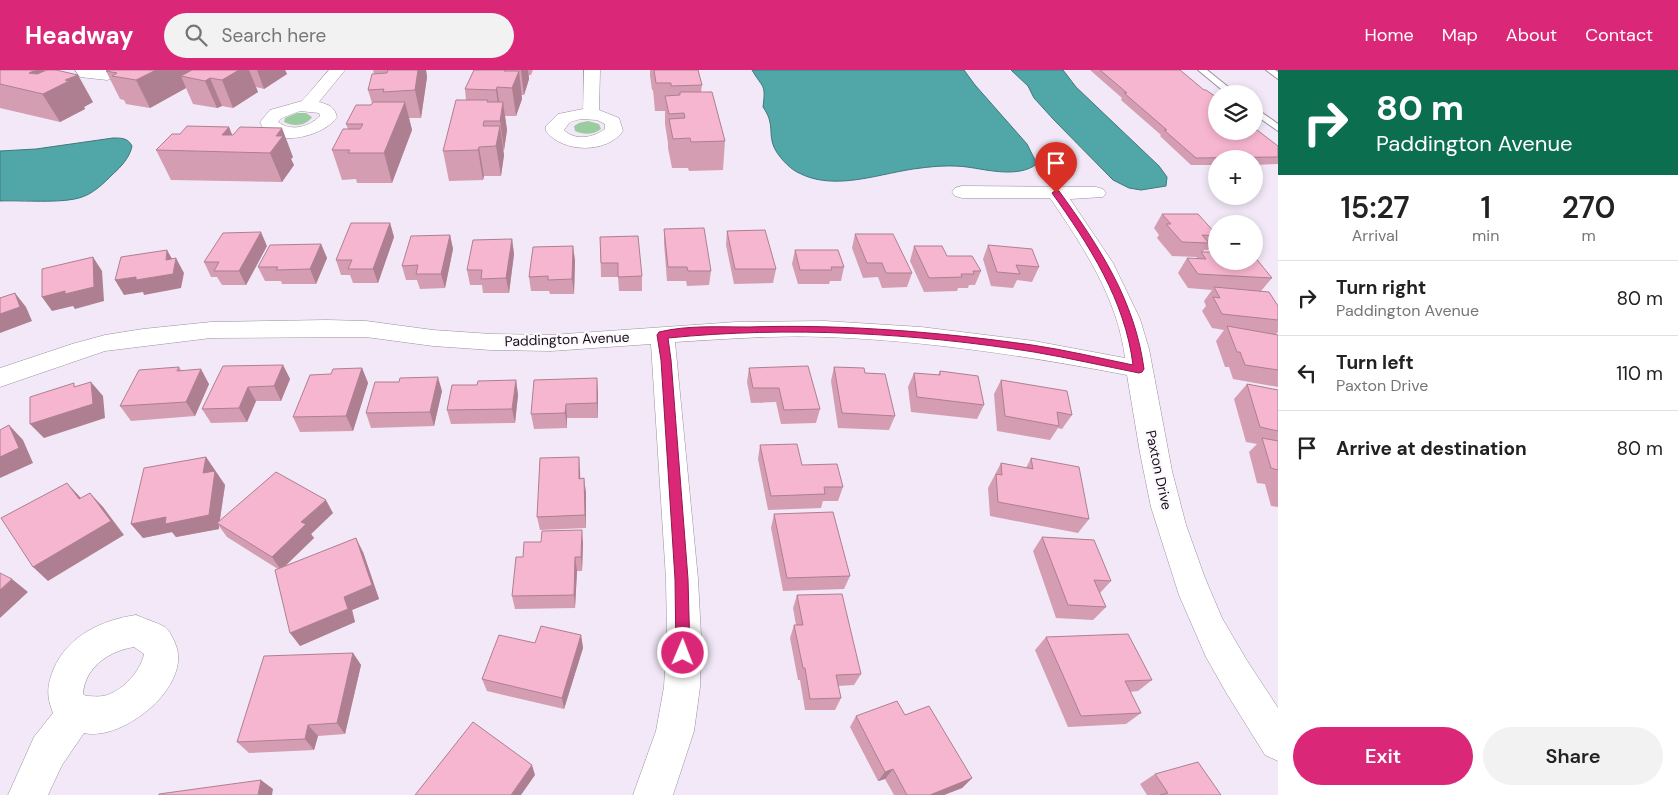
<!DOCTYPE html>
<meta charset="utf-8">
<style>
:root{--surface:#fff;--page:#f2f2f2;--text:#222;--muted:#767676;--line:#e0e0e0;--accent:#db2777}
body{margin:0;font-family:"DM Sans",sans-serif;background:var(--page);color:var(--text);height:100vh;display:flex;flex-direction:column;font-size:19px;white-space:nowrap}
*{box-sizing:border-box;margin:0}
p{font-size:16px;color:var(--muted)}
.icon{flex:none;width:28px;height:28px;fill:none;stroke:currentColor;stroke-width:2;stroke-linecap:round;stroke-linejoin:round}
.map{position:relative;flex:1;overflow:hidden}
.panel{display:flex;flex-direction:column;background:var(--surface);width:400px}
.panel>*{flex:none}
.top-card{background:#0b6e4f;color:#fff;overflow:hidden}
.controls{position:absolute;left:1208px;top:15px;display:grid;gap:10px}
.controls a{display:grid;place-items:center;width:55px;height:55px;border-radius:50%;background:var(--surface);box-shadow:0 2px 8px #0003;font-size:25px}
.pin{position:absolute;display:grid;place-items:center;width:42px;height:42px;color:#fff;margin:-51px -21px;border-radius:50% 50% 50% 0;rotate:-45deg;box-shadow:0 0 5px #0007}
.pin .icon{rotate:45deg}
.me{position:absolute;width:55px;margin:-28px;rotate:1deg;stroke-linejoin:round;filter:drop-shadow(0 0 4px #0008)}
.turn{display:flex;align-items:center;gap:18px;height:105px;padding:0 15px;font-size:22px}
.turn .icon{width:65px;height:65px;stroke-width:2.5}
.turn b{display:block;font-size:35px;line-height:42px}
.eta{display:flex;justify-content:space-evenly;align-items:center;height:85px;text-align:center}
.eta b{font-size:30px;font-weight:600;line-height:35px}
.primary-button{display:flex;gap:10px;margin-top:auto;padding:10px 15px}
.primary-button a{flex:1;height:58px;border-radius:30px;background:var(--accent);color:#fff;font-size:20px;font-weight:600;line-height:58px;text-align:center}
.primary-button a+a{background:var(--page);color:var(--text)}
ul{padding:0;list-style:none}
li{display:flex;align-items:center;gap:15px;height:75px;padding:0 15px;border-top:1px solid var(--line)}
li div{flex:1}
li b{display:block;font-size:19px}
li em{font-style:normal}
header{display:flex;align-items:center;gap:30px;box-sizing:border-box;height:70px;padding:0 25px;background:var(--accent);color:#fff}
header strong{font-size:24px}
nav{display:flex;gap:28px;margin-inline-start:auto;font-size:18px}
.search{width:350px;height:45px;background:var(--page);display:flex;align-items:center;gap:12px;box-sizing:border-box;padding:0 18px;border-radius:28px;color:var(--muted);font-size:19px}
main{display:flex;flex:1;min-height:0}
.map>svg:first-child{display:block}
</style>
<header>
<strong>Headway</strong>
<div class="search"><svg class="icon" aria-label="search" viewBox="0 0 24 24"><circle cx="10" cy="10" r="6"/><path d="M15 15l6 6"/></svg>Search here</div>
<nav><a>Home</a><a>Map</a><a>About</a><a>Contact</a></nav>
</header>
<main>
<div class="map">
<svg width="1278" height="725" viewBox="0 0 1278 725">
<rect width="100%" height="100%" fill="#f2e8f7"/>
<!-- green -->
<path fill="#9acca0" d="M297,43H306L312,47C306,56 294,57 284,52L285,48Z
M588,51L599,54L601,59C593,65 584,65 575,61L574,56L579,53Z"/>
<!-- water -->
<path fill="#51a6a8" stroke="#3e797c" d="M752,0H964L975,15L1027,74L1037,94C1018,108 989,100 967,97C952,95 936,96 921,98C882,102 835,123 797,102C789,98 777,85 774,77C768,63 775,54 763,37C766,13 763,19 752,0Z
M1011,0H1063L1076,17L1159,96L1167,107L1166,116L1141,120L1129,118L1113,110L1054,50L1034,28L1028,16Z
M113,68C122,68 128,68 132,76C130,87 121,97 113,104C104,113 94,123 82,127C63,134 21,130 0,131V81L36,79Z"/>
<g fill="none" stroke-linecap="round" stroke-linejoin="round">
<!-- lane casing -->
<g stroke="#9a919f" stroke-width="2">
<path id="lane" d="M1198,0H1207L1237,24H1227Z
M1266,0H1275L1278,2V9Z
M1254,37L1278,54V61L1254,44Z"/>
</g>
<!-- street casing -->
<g stroke="#9a919f" stroke-width="1">
<path id="street" d="M75,0H134L131,3L107,10L80,7Z
M329,0H345L319,32C329,35 334,36 337,47C324,67 271,80 260,52L270,40L302,31ZM300,41L319,43L320,46C309,57 291,62 278,52L282,48Z
M584,0H600L599,40L619,48L623,61C607,84 562,83 546,61V56L558,44L583,39ZM581,49L597,50L605,54V59C593,68 575,71 564,60L570,52Z
M962,116L1096,117L1103,119L1106,123L1103,127L1070,129L1113,193L1140,249L1149,279L1172,401L1186,455L1205,508L1222,548L1246,589L1278,638V691L1265,685L1227,624L1206,587L1179,525L1151,437L1140,383L1127,305C1027,286 929,271 827,267C776,265 726,269 675,272L698,509L701,566L700,617L694,661L673,725H633L656,661L664,617L667,566L666,509L651,274L551,281L491,280L433,276L366,267L211,268L105,281L0,317V298L72,274L105,265L143,259L211,252L326,250L366,251L433,260L491,264L551,265L736,252L825,251L921,257L1034,271L1125,288C1118,229 1083,176 1050,128H962L955,126L952,122L955,118Z
M136,545C145,549 156,552 165,557C169,560 173,568 175,573C194,615 123,672 84,663L62,695L48,725H8L34,667L53,643C46,625 47,615 54,598C69,565 102,550 136,545ZM134,577L144,584C141,601 121,623 103,626C97,627 91,626 86,626L83,624C85,597 109,581 134,577Z"/>
</g>
<!-- lane -->
<use href="#lane" fill="#fff" fill-rule="evenodd"/>
<!-- street -->
<use href="#street" fill="#fff" fill-rule="evenodd"/>
</g>
<!-- wall -->
<path fill="#d49db2" d="M0,0L45,1L93,32L84,37L85,39L60,52L0,38Z
M109,0H285L287,4L264,19L256,17L258,22L233,38L222,36L217,38L193,34L186,18L150,38L126,34L124,30L120,29L106,1Z
M373,0H426L427,7L421,48H409L412,60L392,113H357L356,109L342,110L332,80L348,59L346,54L371,35L372,33L368,20L374,4Z
M474,0H533L531,5H529V9L524,25H521L522,29L516,46H505L507,60L504,80H503L504,85L501,106H484L483,110L449,111L443,81L466,30L465,19Z
M650,0H698L702,15L701,22L725,71L723,100L689,101L688,98H672L668,78V72V73L665,54V41H655L653,20H652L650,6Z
M1090,0H1180L1216,61L1278,76V94L1254,95V89H1216V95H1191L1160,66L1161,65L1121,30L1122,28Z
M229,57L232,65L293,87L291,89L294,95L282,112L171,110L156,80L180,64Z
M1162,144L1216,164V168L1208,180H1204L1203,182L1272,208L1261,221L1278,236V262L1276,264L1278,265V317L1233,309L1229,297H1225L1216,271L1224,260L1212,258L1202,241L1206,236L1204,231L1212,220L1188,218L1178,203L1187,188L1196,189L1197,187L1172,186L1157,168L1159,165L1154,158Z
M390,153L394,167L378,213H353L350,205H341L336,190Z
M664,159L711,201L709,215L687,216L686,211H667L664,173Z
M727,161L776,199L773,213L734,214L726,175Z
M855,164L912,203L907,217L882,218L878,207L863,208L852,178Z
M450,165L453,179L445,218L420,219L417,210H406L402,196Z
M600,167L642,206V221H619L618,207H601Z
M512,169L514,184L509,223H483L482,215H470L467,200Z
M321,174L327,188L316,214H282L281,211H265L258,197Z
M988,175L1039,197L1032,212L1017,210L1013,218L991,216L983,189Z
M267,176L246,215H222L217,207H211L204,192Z
M914,176L947,186L981,201L975,215H969L968,218H958L957,221L924,222L910,191Z
M795,180L844,197L841,211H830L829,214H798L792,194Z
M575,190L574,224H550L549,221H531L529,207Z
M283,295L290,309L281,331H256L247,352L211,353L202,339Z
M179,297L181,300L209,314L195,346L131,351L120,336Z
M834,297L865,303L895,346L889,360L838,358L831,311Z
M362,298L368,313L353,361L300,362L293,347L331,304Z
M749,298L820,339L816,353L781,354L776,332L751,333L747,312Z
M940,301L984,335L977,349L911,342L908,317L914,303L938,305Z
M516,310L518,325L515,353L451,354L447,340L477,315Z
M1001,310L1072,345L1062,359L1058,358L1050,370L997,361L994,324Z
M399,312L442,321L434,356L371,358L366,343Z
M1247,314L1278,320V437L1271,436L1265,414L1257,413L1249,382L1257,374L1246,372L1234,329Z
M598,323V348H567V358L534,359L531,344Z
M760,375L802,395L843,417L838,431H823L821,438L768,440L758,389Z
M206,387L225,415L220,450L333,443L311,464L314,468L285,496L363,482L379,529L352,540L355,552L300,576L278,499L227,467L219,456V459L176,467L172,462L143,468L131,454Z
M1031,388L1089,449L1078,463L990,446L988,418L1001,393L1026,398Z
M580,401V409L586,422V458L540,460L537,447Z
M774,444L850,506L844,519L783,521L771,458Z
M1042,467L1111,511L1100,523L1106,537L1093,550L1056,548L1033,481Z
M583,473L582,501H577L575,538L515,539L512,526L523,487Z
M797,525L861,604L854,615L838,616L841,628L835,640H805L800,610H798L790,568L794,555H796L793,538Z
M581,565L583,578L564,639L487,621L482,609Z
M1046,567L1152,610L1138,621L1130,622L1141,643L1126,654L1068,657L1035,580Z
M353,583L361,595L345,664L318,666L314,680L249,683L237,672Z
M905,645L972,708L962,718L944,725H894L885,709L878,711L850,657L856,646Z
M1155,704L1221,725H1147L1140,714Z"/>
<!-- shaded-wall -->
<path fill="#ad7f91" d="M36,0H44L55,18L65,10L78,5L93,32L84,37L85,39L60,52L29,3Z
M156,0H218L181,6L186,18L150,38L136,10Z
M238,0H249L258,22L233,38L222,10Z
M257,0H285L287,4L264,19Z
M418,0H426L427,7L421,48L415,20Z
M521,0H528L529,9L524,25Z
M519,1L522,29L516,46L512,18Z
M210,8L222,36L217,38L205,11Z
M497,17L501,45L503,32L507,60L504,80L496,20Z
M405,32L412,60L392,113L384,83Z
M500,56L504,85L501,106L496,76Z
M229,57L239,82L222,65Z
M282,58L293,87L291,89L294,95L282,112L270,83L276,66Z
M479,77L484,106L483,110L478,80Z
M390,153L394,167L378,213L373,199Z
M261,162L267,176L246,215L239,201Z
M450,165L453,179L445,218L441,204Z
M512,169L514,184L509,223L506,208Z
M321,174L327,188L316,214L310,199Z
M573,176L575,190L574,224L572,209Z
M167,180L175,194L176,188L184,203L181,218L144,225L143,222L124,225L115,210L166,190Z
M93,187L102,201L104,231L75,239L73,236L52,241L42,227Z
M15,223L26,237L32,251L0,263V244Z
M283,295L290,309L281,331L274,316Z
M362,298L368,313L353,361L346,346Z
M201,299L209,314L195,346L186,332Z
M438,307L442,321L434,356L430,342Z
M597,308L598,323V348L597,333Z
M516,310L518,325L515,353L512,339Z
M91,312L103,326L105,348L44,368L30,354Z
M248,317L256,331L247,352L239,338Z
M566,334L567,348V358L565,343Z
M9,355L23,370L33,393L0,408V387Z
M206,387L225,415L219,455L217,453L219,456V459L176,467L172,462L143,468L131,454L166,447L203,403Z
M579,387L580,401L581,423L579,409Z
M584,408L586,422V458L585,445Z
M67,413L80,427L92,443L79,429Z
M90,423L103,437L124,465L48,511L33,497Z
M326,430L333,443L311,464L314,468L281,500L272,487L301,452Z
M582,460L583,473L582,501L581,487Z
M356,468L363,482L379,529L352,540L355,552L300,576L290,563L344,527Z
M575,487L577,501L575,538L574,525Z
M12,509L28,522L0,548V520Z
M581,565L583,578L564,639L562,628Z
M353,583L361,595L345,664L337,653Z
M308,655L318,666L314,680L305,669Z
M532,695L535,705L521,725H511Z
M893,699L885,709L878,711L885,702Z
M972,708L962,718L944,725H930Z
M261,710L273,719L272,725H258Z"/>
<!-- building -->
<path fill="#f7b6cf" stroke="#ad7f91" d="M0,0H36L29,3L37,4L47,0H56L78,5L65,10L69,11L43,24L0,14Z
M109,0H156L136,10L112,6L117,3L106,1Z
M192,0H239L222,10L210,8L205,11L181,6Z
M388,0H418L415,20L383,22L384,19L368,20L372,4L387,3Z
M474,0H505L504,1H519L512,18L497,17L496,20L465,19Z
M654,0H698L702,15L671,16V13H656Z
M1100,0H1180L1204,20H1206L1216,27V61H1254V60H1257L1278,76V87L1196,88L1164,60H1167L1124,23H1127Z
M680,22H712L725,71L691,72L690,68L673,69L669,49L685,48L684,43L669,44L665,26L680,25Z
M456,30H488L487,32H503L500,51H484L483,56H500L496,76L479,77L478,80L443,81Z
M373,32H405L384,83H348L350,80H332L343,59H360L363,54H346L356,35H371Z
M187,56L229,57L222,65H233L240,57L282,58L276,66H283L270,83L156,80L172,64H180Z
M1162,144H1198L1216,164V166L1202,165L1209,173L1182,172L1166,154H1171Z
M351,153H390L373,199H348L352,190H336Z
M704,158L711,201H688L687,197H668L664,159Z
M765,160L776,199H735L727,161Z
M261,162L239,201H214L219,192H204L223,163Z
M855,164H893L912,203H886L882,193H867Z
M450,165L441,204H416L418,195L402,196L411,166Z
M638,166L642,206L618,207V193H601L600,167Z
M512,169L506,208L481,209L482,200H467L473,170Z
M321,174L310,199L276,200L278,197H258L270,175Z
M988,175L1032,179L1039,197L1016,195L1020,204L997,202Z
M573,176L572,209L548,210V206L529,207L533,177Z
M914,176H942L947,186H972L981,201H973L974,204H961L962,207L929,208Z
M167,180L166,190L176,188L173,204L136,210V207L115,210L121,187Z
M795,180H838L844,197H831L832,200H800Z
M1201,182H1216V191H1254V186L1272,208L1198,204L1187,188L1206,189Z
M93,187L94,217L65,224V221L42,227V199Z
M1214,217L1269,222L1278,236V250L1222,244L1213,227L1220,228Z
M15,223L20,237L0,244V228Z
M1227,256L1278,265V300L1245,295L1240,282H1237Z
M283,295L274,316L248,317L239,338L202,339L223,296Z
M808,296L820,339L784,340L779,318H753L749,298Z
M179,297L177,301L201,299L186,332L120,336L139,300Z
M834,297L864,298L865,303L885,304L895,346L842,343Z
M362,298L346,346L293,347L310,305L331,304L333,299Z
M940,301L978,306L984,335L917,327L914,303L940,305Z
M438,307L430,342L366,343L375,312H399L400,308Z
M597,308V333L566,334L565,343L531,344L534,310Z
M516,310L512,339L447,340L452,315H477L478,311Z
M1001,310L1067,321L1072,345L1057,342L1059,356L1005,346Z
M91,312L93,334L30,354V327L74,313V317Z
M1247,314L1278,320V361L1260,357Z
M9,355L19,378L0,387V360Z
M1262,368L1278,371V400L1271,398Z
M797,374L802,395L837,394L843,417H824L825,424L771,426L760,375Z
M206,387L203,403L215,401L209,445L165,454L166,447L131,454L144,398Z
M579,387V409L584,408L585,445L537,447L540,388Z
M1031,388L1079,397L1089,449L998,432L996,404L1002,405L1001,393L1033,399Z
M276,402L326,430L301,452L306,454L272,487L217,453Z
M67,413L79,429L90,423L111,451L33,497L1,448Z
M833,442L850,506L787,508L774,444Z
M582,460L581,487H575L574,525L512,526L516,487H523L524,472H541L542,461Z
M1042,467L1094,470L1111,511L1094,510L1106,537L1068,535Z
M356,468L372,515L344,527L348,539L290,563L275,500Z
M0,503L12,509L0,520Z
M842,524L861,604L836,605L841,628L810,629L805,598H803L794,555H803L797,525Z
M541,556L581,565L562,628L482,609L499,565L535,573Z
M1128,564L1152,610L1125,611L1141,643L1081,646L1046,567Z
M353,583L337,653L308,655L305,669L237,672L264,586Z
M897,631L905,645L929,636L972,708L930,725H907L893,699L885,702L856,646Z
M473,652L532,695L511,725H415Z
M1198,692L1221,725H1160L1168,723L1155,704Z
M261,710L258,725H159V724Z"/>
<!-- route -->
<path fill="#db2777" stroke="#8e194d" d="M1056,120L1059,121C1099,176 1135,231 1144,299L1142,302L1139,303C1104,296 1069,288 1034,282C914,263 789,256 668,268L671,290L688,509L690,583L688,588L683,590L678,588L676,583L675,509L661,290L657,265L659,262C687,255 720,257 749,257C844,254 939,262 1032,275C1066,280 1099,288 1133,295C1125,230 1089,175 1052,123Z"/>
<g text-anchor="middle" dominant-baseline="central" stroke-width="4.5" stroke-linejoin="round" paint-order="stroke">
<!-- street labels -->
<g font-size="14" fill="#130f14" stroke="#fcf8fe">
<text transform="translate(567 269) rotate(-2)">Paddington Avenue</text>
<text transform="translate(1159 400) rotate(78)">Paxton Drive</text>
</g>
</g>
</svg>
<div class="controls">
<a><svg class="icon" aria-label="layers" viewBox="0 0 24 24"><path d="M12 4l9 5-9 5-9-5zM3 14l9 5 9-5"/></svg></a>
<a>+</a>
<a>−</a>
</div>
<div class="pin" style="left:1056px;top:123px;background:#d93025"><svg class="icon" aria-label="arrive" viewBox="0 0 24 24"><path d="M6 21V4h12l-3 4 3 4H6"/></svg></div>
<svg class="me" style="left:683px;top:583px" viewBox="-20 -20 40 40"><circle r="17" fill="#db2777" stroke="#fff" stroke-width="3"/><path d="M0-11L8 9 0 5-8 9z" fill="#fff"/></svg>
</div>
<section class="panel">
<div class="top-card">
<div class="turn"><svg class="icon" aria-label="right" viewBox="0 0 24 24"><path d="M7 20v-9h11M14 6l5 5-5 5"/></svg><div><b>80 m</b>Paddington Avenue</div></div>
</div>
<div class="eta">
<div><b>15:27</b><p>Arrival</p></div>
<div><b>1</b><p>min</p></div>
<div><b>270</b><p>m</p></div>
</div>
<ul>
<li><svg class="icon" aria-label="right" viewBox="0 0 24 24"><path d="M7 20v-9h11M14 6l5 5-5 5"/></svg><div><b>Turn right</b><p>Paddington Avenue</p></div><em>80 m</em></li>
<li><svg class="icon" aria-label="left" viewBox="0 0 24 24"><path d="M17 20v-9H6M10 6l-5 5 5 5"/></svg><div><b>Turn left</b><p>Paxton Drive</p></div><em>110 m</em></li>
<li><svg class="icon" aria-label="arrive" viewBox="0 0 24 24"><path d="M6 21V4h12l-3 4 3 4H6"/></svg><div><b>Arrive at destination</b></div><em>80 m</em></li>
</ul>
<div class="primary-button"><a>Exit</a><a>Share</a></div>
</section>
</main>
